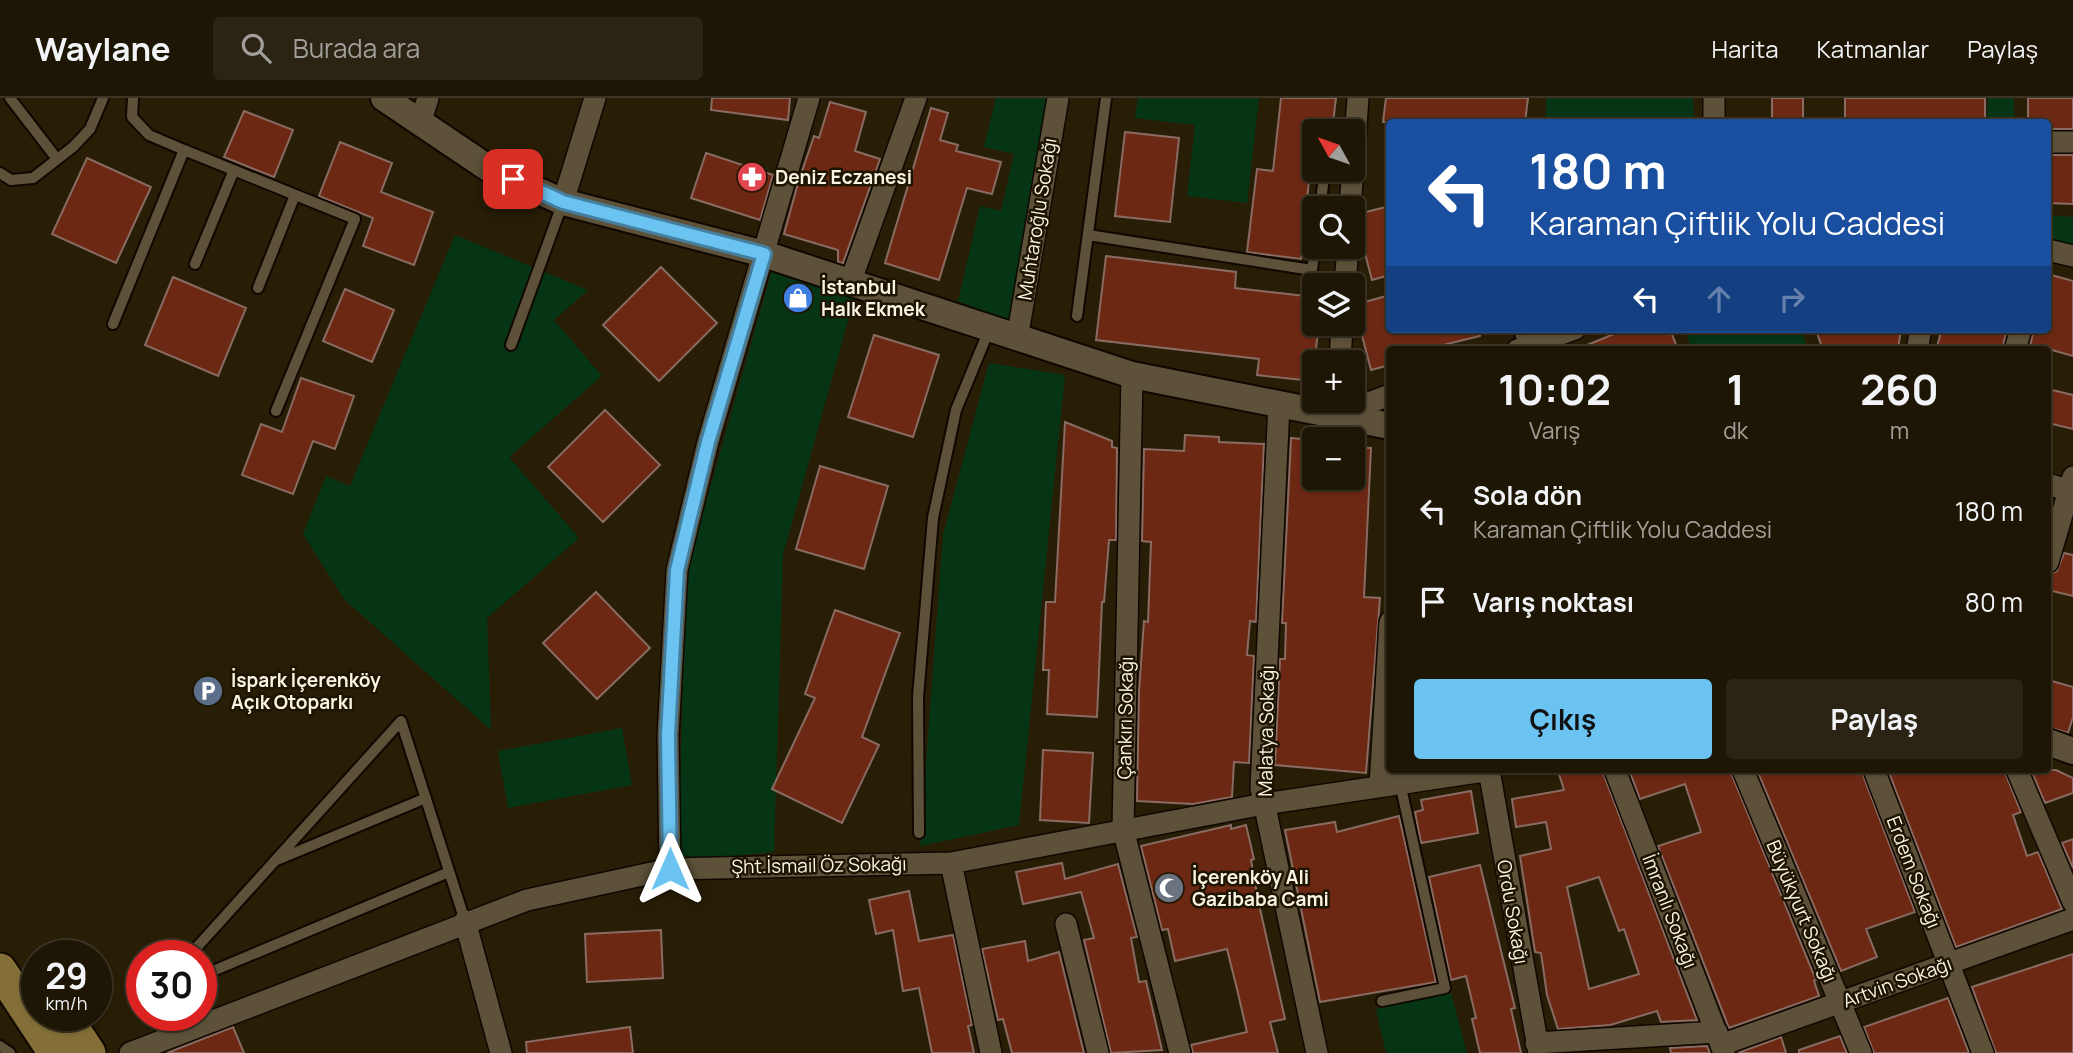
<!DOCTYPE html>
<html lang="tr">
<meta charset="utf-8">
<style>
:root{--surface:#1e1604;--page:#2b2313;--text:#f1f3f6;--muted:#a19f9a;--line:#3c3526;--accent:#6ac3f1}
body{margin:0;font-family:Manrope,sans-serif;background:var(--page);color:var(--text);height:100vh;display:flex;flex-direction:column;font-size:26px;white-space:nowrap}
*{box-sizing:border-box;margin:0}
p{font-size:23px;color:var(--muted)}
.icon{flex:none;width:38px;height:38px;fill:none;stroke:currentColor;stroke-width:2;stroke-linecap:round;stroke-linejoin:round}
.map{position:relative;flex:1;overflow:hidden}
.side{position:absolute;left:1386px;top:248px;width:665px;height:427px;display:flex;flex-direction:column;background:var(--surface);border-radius:7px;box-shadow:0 2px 5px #0004,0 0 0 2px var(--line)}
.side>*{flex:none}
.banner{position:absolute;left:1386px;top:21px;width:665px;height:214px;border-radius:7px;box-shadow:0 2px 5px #0004,0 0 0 2px var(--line);background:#1a4fa0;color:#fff;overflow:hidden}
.needle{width:46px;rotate:310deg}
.fabs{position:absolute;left:1302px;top:21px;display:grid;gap:14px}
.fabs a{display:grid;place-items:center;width:63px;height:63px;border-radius:7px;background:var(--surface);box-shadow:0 2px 5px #0004,0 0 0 2px var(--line);font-size:35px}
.speed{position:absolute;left:21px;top:842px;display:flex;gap:14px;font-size:35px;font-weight:700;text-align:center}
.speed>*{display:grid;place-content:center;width:91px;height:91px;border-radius:50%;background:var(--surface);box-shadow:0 2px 5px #0004,0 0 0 2px var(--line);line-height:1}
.speed small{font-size:18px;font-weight:400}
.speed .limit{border:10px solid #d22;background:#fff;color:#111}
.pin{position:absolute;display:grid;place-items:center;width:60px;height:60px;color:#fff;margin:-30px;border-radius:14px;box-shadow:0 4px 10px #0006}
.me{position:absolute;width:77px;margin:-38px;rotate:0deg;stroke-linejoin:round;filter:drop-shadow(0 0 5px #0008)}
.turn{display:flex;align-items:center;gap:24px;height:147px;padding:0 28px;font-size:32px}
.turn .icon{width:91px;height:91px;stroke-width:2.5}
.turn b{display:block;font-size:49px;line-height:60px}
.lanes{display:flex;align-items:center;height:66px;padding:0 28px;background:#0003;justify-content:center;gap:35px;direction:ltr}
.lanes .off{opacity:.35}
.eta{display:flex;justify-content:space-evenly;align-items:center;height:119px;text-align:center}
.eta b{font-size:42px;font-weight:700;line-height:49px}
.action{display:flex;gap:14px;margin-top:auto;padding:14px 28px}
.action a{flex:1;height:80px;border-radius:7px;background:var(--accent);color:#111;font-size:28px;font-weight:700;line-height:80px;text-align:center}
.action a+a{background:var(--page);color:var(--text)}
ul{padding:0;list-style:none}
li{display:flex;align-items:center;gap:21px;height:91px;padding:0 28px}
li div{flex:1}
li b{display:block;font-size:26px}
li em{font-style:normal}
header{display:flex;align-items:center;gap:42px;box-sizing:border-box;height:98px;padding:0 35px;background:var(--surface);border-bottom:2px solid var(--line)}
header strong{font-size:33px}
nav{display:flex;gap:38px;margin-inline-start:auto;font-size:24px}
.search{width:490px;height:63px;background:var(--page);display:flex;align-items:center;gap:18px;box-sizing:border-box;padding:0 24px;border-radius:7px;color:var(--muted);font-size:26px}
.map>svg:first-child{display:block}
</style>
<header>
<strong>Waylane</strong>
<div class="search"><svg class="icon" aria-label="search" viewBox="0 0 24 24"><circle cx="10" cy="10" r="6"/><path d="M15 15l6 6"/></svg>Burada ara</div>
<nav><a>Harita</a><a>Katmanlar</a><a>Paylaş</a></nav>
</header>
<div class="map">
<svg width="2073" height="955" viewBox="0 0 2073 955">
<rect width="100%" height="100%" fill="#281e06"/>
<!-- green -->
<path fill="#053515" d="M996,0H1062L1029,232L958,203L980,108L1001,113L1014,56L984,49Z
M1138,0H1259L1247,105L1187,98L1195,27L1135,20Z
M1546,0H1693L1694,24H1546Z
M1988,0H2014V24H1987Z
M2048,117L2073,119V150L2055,146L2048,139Z
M455,137L588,192L554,222L602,278L509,359L579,440L487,520L491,632L344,501L303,436L326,378L350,388Z
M772,172L854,201L783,457L774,754L678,764L686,475Z
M1685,231H1801L1808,252H1692Z
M989,265L1065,277L1019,727L920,748L943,437Z
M622,630L632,687L508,710L498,653Z
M1451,895L1467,955H1386L1376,911Z"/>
<!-- building -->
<path fill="#6c2812" stroke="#886b62" stroke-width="2" fill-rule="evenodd" d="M712,0H790L788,22L711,12Z
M1281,0H1336L1332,33H1314L1301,161L1247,154L1257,71L1273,73Z
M1386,0H1528L1525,24H1383Z
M1772,0H1803V24H1772Z
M1845,0H1985V24H1845Z
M2028,0H2073V31H2048V24H2028Z
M830,4L866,14L855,53L880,61L843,165L838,164V152L784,136L798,85L814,38L819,40Z
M931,10L948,15L940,42L958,47L956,53L1001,64L992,96L967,90L939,182L885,165Z
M244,13L293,32L274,79L224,59Z
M1125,34L1179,40L1170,124L1115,118Z
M340,44L392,65L381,94L433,114L414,167L363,148L373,120L319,98Z
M706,55L773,77L760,122L691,100Z
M2048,57H2073V106L2048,105Z
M87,60L151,89L116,165L52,136Z
M1390,108V177L1372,182L1356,121L1362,115Z
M1106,158L1236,174L1235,190L1314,199V226H1319L1312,283L1257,277L1259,261L1096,242Z
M661,169L717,225L659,283L603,227Z
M2048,176L2073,183V258L2052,252H2029L2034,231H2048Z
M173,179L246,210L218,278L145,247Z
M345,191L394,212L372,264L323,243Z
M1386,198L1390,231H1480V238L1423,252H1390V267L1371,272L1354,207Z
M1626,231H1670L1678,252H1575Z
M1829,231H1901L1898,252H1823L1817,235Z
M1942,231H2007L2002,252H1936Z
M874,237L939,257L913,339L848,319Z
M301,280L354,298L335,351L313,343L293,396L242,377L261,326L282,334Z
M2048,291L2073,297V331L2048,325Z
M605,312L660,367L603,424L548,369Z
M1065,324L1112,343V349L1117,350L1116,442H1109L1104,504H1102L1097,619L1047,616L1049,572H1043L1046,504H1055Z
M1185,337L1219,339V344L1264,346L1256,524L1250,523L1247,557L1254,558L1249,665L1234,664L1232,699L1193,706L1137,703L1139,593L1144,523L1148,524L1151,444L1142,443L1144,351L1184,353Z
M1291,340L1314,342V380H1353V349L1371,350L1364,499L1380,500L1366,675L1275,667L1280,561H1285L1286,525H1282Z
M820,368L888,388L864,471L796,451Z
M2064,455L2073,457V498L2048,492V477L2057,473Z
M596,494L650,550L597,601L543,545Z
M835,512L900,535L862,639L879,647L842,725L772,691L815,600L805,596Z
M2048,582L2073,589V619L2068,635L2048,629Z
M1043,652L1093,655L1089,725L1040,722Z
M1571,672H1602L1697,922L1661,924L1657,913L1610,927L1558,931L1547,897L1541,855L1535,854L1520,758L1551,751L1546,724L1516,729L1512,701L1564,692L1559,676ZM1599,779L1619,833L1624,831L1639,876L1589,891L1567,789Z
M1629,672H1730L1816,882L1814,883L1819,898L1729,930L1658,748L1701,734L1685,686L1640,701Z
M1757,672H1861L1915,814L1866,831L1877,859L1841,873Z
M1888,672H2004L2021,714L2013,717L2027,758L2038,754L2062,811L1956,849Z
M2031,672H2056L2073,680V695L2045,705Z
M1471,693L1478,735L1421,745L1415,714L1423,712L1421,702Z
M1399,718L1436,884L1320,904L1285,732L1335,724L1337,734Z
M1231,727V731L1246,727L1254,761L1251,762L1258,802L1285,921L1270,924L1278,955H1193L1191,947L1247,934L1237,891L1227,851L1175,863L1168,831L1162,832L1141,748Z
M2073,741V770L2062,745Z
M1062,765L1065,781L1118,766L1137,839L1131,840L1139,884L1146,883L1162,952L1111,955L1084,842L1094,840L1081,794L1023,806L1016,774Z
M1480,767L1515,910L1511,911L1521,955H1480L1472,921L1476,920L1466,878L1451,882L1429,779Z
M909,793L919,843L953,837L972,927L968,928L974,955H932L919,890L903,893L893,832L876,836L869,802Z
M661,832L663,880L587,884L585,836Z
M1025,843L1028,863L1059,854L1084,955H1012L1003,921L998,922L982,851Z
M2073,856V955H1996L1972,889Z
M1948,900L1969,955H1874L1864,929Z
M233,929L244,955H167L172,953Z
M630,929L633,955H527L526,944Z
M1840,938L1847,955H1799V952Z
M1781,939L1786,955H1738Z
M1707,948L1710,955H1671L1670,950Z"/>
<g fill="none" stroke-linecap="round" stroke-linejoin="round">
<!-- service casing -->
<g stroke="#100800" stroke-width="14">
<path id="service" d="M10,0L57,61
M133,0L132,19L149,37L184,52
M0,75L11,82L33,80L73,49L90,31L103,0
M1320,110L1325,72
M1088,137L1312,172L1315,149
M195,166L234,72
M258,190L295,97
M1077,218L1106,0
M113,226L184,52L355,121L276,313
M1519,231L1524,249
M511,247L563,104
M919,735L918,599L933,420L956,312L989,232
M277,762L426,700
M189,858L401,623L465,823
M201,878L449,774
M1382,903L1445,890L1400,685
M0,948L10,955"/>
</g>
<!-- minor casing -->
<g stroke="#100800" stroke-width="24">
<path id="minor" d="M1714,0V24
M421,22L428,0
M2048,44H2073
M563,104L595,0
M1350,110L1358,0
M2048,152L2073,158
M850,185L916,0
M1345,187L1348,149
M1017,241L1058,0
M1517,252L1575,231
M1917,252L1921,231
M2015,252L2021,231
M1340,264L1342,226
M1132,277L1123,731L1180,955
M1337,303L1336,317L1390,297
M1279,306L1261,690L1317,955
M2048,386L2073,394
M2048,464L2073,379
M1489,672L1539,955
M1615,672L1724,955
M1743,672L1861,955
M1874,672L1983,955
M2017,672L2073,804
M1380,688L1390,524
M951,765L991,955
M670,771L668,637L677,472L708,344L809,0
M465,823L501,955
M1066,826L1098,955
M1536,945L1717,934
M1721,947L2073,821
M130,955L527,802L670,771L951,765L1264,706L1491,672"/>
</g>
<!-- tertiary casing -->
<g stroke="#100800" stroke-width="30">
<path id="tertiary" d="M384,0L488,70L563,104L764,156L1132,277L1390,328
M2048,644L2073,653"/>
</g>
<!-- primary casing -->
<g stroke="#100800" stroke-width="37">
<path id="primary" d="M0,872L55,955
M64,917L89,955"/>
</g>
<!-- service -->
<use href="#service" stroke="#5d5239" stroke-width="10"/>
<!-- minor -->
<use href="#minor" stroke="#5d5239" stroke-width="21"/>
<!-- tertiary -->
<use href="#tertiary" stroke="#5d5239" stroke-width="26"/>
<!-- primary -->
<use href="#primary" stroke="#836f37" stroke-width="33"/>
</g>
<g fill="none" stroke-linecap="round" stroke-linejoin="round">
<!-- route casing -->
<g stroke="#457f9d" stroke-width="18">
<path id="route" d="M513,81L563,104L764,156L708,344L677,472L668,637L670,771"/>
</g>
<!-- route -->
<use href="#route" stroke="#6ac3f1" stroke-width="12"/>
</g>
<!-- icons -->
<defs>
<g id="pharmacy-disc" transform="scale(1.575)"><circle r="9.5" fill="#e0444e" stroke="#1e1500"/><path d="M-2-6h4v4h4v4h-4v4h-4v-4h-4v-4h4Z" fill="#fff"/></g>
<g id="shop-disc" transform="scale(1.575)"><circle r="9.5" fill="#3f7fe0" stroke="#1e1500"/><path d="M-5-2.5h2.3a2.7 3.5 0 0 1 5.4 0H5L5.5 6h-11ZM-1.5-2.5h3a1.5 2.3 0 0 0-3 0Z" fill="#fff"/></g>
<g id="parking-disc" transform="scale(1.575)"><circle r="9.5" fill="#5c6f8a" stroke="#1e1500"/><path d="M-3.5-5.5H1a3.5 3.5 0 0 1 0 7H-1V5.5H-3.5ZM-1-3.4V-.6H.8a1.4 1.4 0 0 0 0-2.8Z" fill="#fff"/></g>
<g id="mosque-disc" transform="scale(1.575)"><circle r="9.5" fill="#6b7280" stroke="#1e1500"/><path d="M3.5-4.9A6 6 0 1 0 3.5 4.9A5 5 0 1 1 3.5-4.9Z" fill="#fff"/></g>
</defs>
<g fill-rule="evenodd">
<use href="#pharmacy-disc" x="752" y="79"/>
<use href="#shop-disc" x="798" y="200"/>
<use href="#parking-disc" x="208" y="593"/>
<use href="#mosque-disc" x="1169" y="790"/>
</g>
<g text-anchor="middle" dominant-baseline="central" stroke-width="5" stroke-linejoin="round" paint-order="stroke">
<!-- poi labels -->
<g font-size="19" font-weight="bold" fill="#faf4e5" stroke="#1e1500" text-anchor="start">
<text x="775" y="79">Deniz Eczanesi</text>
<text x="821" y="189">İstanbul<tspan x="821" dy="22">Halk Ekmek</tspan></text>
<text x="231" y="582">İspark İçerenköy<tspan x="231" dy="22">Açık Otoparkı</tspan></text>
<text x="1192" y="779">İçerenköy Ali<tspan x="1192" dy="22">Gazibaba Cami</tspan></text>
</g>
<!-- street labels -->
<g font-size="19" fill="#faf4e5" stroke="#1e1500">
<text transform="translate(1037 121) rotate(-81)">Muhtaroğlu Sokağı</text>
<text transform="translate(1125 620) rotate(-89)">Çankırı Sokağı</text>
<text transform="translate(1266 633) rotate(-89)">Malatya Sokağı</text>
<text transform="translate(819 767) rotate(-1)">Şht.İsmail Öz Sokağı</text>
<text transform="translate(1914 774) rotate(69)">Erdem Sokağı</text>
<text transform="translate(1670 813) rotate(69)">İmranlı Sokağı</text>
<text transform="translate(1802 813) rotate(67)">Büyükyurt Sokağı</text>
<text transform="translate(1513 814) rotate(80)">Ordu Sokağı</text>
<text transform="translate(1897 884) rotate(-20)">Artvin Sokağı</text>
</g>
</g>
</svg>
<div class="fabs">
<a><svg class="needle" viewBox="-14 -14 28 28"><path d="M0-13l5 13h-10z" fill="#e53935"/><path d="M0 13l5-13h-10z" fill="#a19f9a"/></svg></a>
<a><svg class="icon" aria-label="search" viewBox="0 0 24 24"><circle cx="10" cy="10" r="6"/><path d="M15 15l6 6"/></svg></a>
<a><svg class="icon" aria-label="layers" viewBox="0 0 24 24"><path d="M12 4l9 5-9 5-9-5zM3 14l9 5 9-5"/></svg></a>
<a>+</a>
<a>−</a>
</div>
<div class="speed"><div>29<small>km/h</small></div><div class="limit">30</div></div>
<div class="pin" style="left:513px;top:81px;background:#d93025"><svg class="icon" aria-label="arrive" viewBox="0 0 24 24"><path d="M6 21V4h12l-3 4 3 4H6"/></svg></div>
<svg class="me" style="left:670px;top:771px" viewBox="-20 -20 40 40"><path d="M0-17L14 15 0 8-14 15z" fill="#6ac3f1" stroke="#fff" stroke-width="4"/></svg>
<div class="banner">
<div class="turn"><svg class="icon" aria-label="left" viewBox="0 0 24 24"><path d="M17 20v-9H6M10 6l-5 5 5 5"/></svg><div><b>180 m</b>Karaman Çiftlik Yolu Caddesi</div></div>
<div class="lanes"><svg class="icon" aria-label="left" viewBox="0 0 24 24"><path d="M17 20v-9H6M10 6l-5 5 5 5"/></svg><svg class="icon off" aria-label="ahead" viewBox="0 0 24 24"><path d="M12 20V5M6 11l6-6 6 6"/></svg><svg class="icon off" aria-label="right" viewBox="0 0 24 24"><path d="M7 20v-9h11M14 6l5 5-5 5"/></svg></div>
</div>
<section class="side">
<div class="eta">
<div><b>10:02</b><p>Varış</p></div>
<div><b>1</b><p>dk</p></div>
<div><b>260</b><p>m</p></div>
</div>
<ul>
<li><svg class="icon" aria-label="left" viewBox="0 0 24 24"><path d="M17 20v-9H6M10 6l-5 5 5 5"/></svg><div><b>Sola dön</b><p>Karaman Çiftlik Yolu Caddesi</p></div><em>180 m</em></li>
<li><svg class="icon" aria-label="arrive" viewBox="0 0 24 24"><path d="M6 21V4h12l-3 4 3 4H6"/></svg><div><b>Varış noktası</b></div><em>80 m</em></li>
</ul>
<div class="action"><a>Çıkış</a><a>Paylaş</a></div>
</section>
</div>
